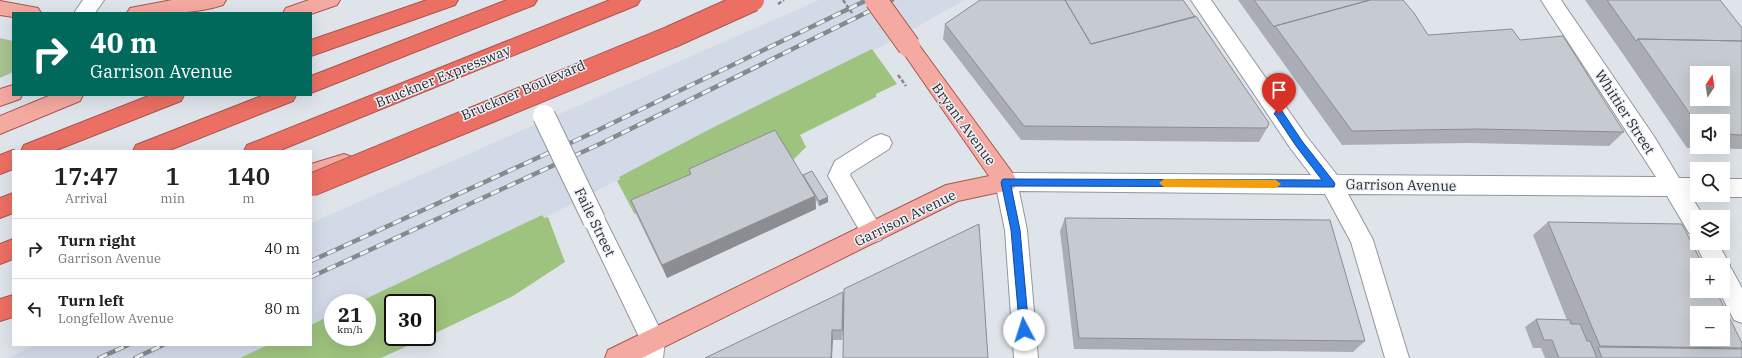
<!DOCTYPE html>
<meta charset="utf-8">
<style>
:root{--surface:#fff;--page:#f2f2f2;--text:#222;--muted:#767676;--line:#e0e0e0}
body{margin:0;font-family:"IBM Plex Serif",serif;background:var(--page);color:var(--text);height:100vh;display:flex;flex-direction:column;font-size:15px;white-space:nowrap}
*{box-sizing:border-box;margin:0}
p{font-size:13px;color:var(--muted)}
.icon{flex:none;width:22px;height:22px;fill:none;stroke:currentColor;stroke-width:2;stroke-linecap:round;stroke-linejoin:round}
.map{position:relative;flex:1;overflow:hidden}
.drawer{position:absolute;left:12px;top:150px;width:300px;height:196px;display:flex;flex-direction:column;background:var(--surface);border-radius:0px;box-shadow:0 4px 16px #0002}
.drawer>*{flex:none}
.hud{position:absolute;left:12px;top:12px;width:300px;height:84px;border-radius:0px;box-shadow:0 4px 16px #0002;background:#00695c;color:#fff;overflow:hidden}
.needle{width:26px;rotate:12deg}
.controls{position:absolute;left:1690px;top:66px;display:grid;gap:8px}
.controls a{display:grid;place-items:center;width:40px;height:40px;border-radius:0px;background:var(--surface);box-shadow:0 4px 16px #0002;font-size:20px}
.speed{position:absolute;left:324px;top:294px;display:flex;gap:8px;font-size:20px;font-weight:700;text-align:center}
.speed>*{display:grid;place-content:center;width:52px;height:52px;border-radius:50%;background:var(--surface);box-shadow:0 4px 16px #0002;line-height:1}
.speed small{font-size:10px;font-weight:400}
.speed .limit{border:2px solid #111;border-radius:6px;background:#fff;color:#111}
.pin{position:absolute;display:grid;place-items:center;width:34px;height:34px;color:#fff;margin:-41px -17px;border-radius:50% 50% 50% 0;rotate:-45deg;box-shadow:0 0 4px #0007}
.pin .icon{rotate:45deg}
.me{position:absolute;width:44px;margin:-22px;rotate:355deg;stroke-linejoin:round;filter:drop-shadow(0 0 3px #0008)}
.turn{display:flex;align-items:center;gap:14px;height:84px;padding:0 12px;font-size:18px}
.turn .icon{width:52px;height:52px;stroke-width:2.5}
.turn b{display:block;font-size:28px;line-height:34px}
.eta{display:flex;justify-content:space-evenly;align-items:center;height:68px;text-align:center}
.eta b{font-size:24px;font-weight:600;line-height:28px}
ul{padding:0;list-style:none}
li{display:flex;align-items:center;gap:12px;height:60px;padding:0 12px;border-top:1px solid var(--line)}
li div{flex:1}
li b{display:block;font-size:15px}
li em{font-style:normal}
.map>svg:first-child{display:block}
</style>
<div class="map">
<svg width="1742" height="358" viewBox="0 0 1742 358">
<rect width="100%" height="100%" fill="#dfe4eb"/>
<!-- built -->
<path fill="#d2d9e7" d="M819,0H965L873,51L872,50L708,130L619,177L620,179L544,218L542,215L357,303H333V314L311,325V223Z
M36,345H268L240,358H7Z"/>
<!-- green -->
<path fill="#a8c492" d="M0,38L13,41V72L0,78Z"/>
<!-- forest -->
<path fill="#9ec37e" d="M872,49L897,84L876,94V97L800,135L806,147L789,164L695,188L636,214L634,213L617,181L620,179L619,177L708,130Z
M542,215L544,218L548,217L565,262L513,296L427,337V303H393V337H427L381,358H240L268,345H311V325L333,314V337H367V303H357Z"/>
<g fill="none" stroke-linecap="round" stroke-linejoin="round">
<!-- minor casing -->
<g stroke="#92969c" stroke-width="2">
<path id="minor" d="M83,0H104L95,13H74Z
M1191,0H1211L1307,137L1337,175L1656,177L1541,0H1561L1655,138L1679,178H1697V195H1701L1691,196L1704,217H1697V236L1689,233L1667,196L1348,194L1373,240L1409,358H1385L1351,242L1325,194L1019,191L1027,230L1038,358H1014L1005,230L995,182L998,175L1006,173L1311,175L1291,149Z
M881,134L889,137L892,143L889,149L851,173L850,175L884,233L881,240L873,243L865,240L828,176L835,161L873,137Z
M1723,179H1742V197H1723L1716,195H1723Z
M594,210L602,213L662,333L665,341L663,358H639L641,341L583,220L586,213Z
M1697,238V243H1718L1730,265L1729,267L1731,268L1742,288V323L1734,320L1719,291H1723V265H1706L1695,243Z"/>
</g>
<!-- major casing -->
<g stroke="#a85750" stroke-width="2">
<path id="major" d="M172,0H226L223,5C192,15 159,13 127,13L130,8Z
M309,0H340L337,5L311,14V13H283L286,8Z
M0,1L38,8L41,13H13V17L0,15Z
M909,38L916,41L1014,175L1017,182L1014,189L958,201L642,358H605L608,350L946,185L989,176L902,51L899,46L902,41Z
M13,85V95H22L20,99L0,106V89Z
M51,95H83L80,101L0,134V116Z
M344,154L352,157L355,163L352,169L311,182V164Z"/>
</g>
<!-- highway casing -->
<g stroke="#a85750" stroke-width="2">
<path id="highway" d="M427,0H458L455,5L311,56V40Z
M507,0H537L534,5L311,93V76Z
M610,0H640L637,5L278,151H244L247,145Z
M151,95H184L181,101L54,151H21L24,145Z
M264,95H296L293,101L167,151H133L136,145Z
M13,150L16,151H13V169L0,174V155Z
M13,193V213L0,218V198Z
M13,239V259L0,264V244Z
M13,295V317L0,321V299Z"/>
</g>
<!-- path -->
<path stroke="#85888d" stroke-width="2.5" stroke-dasharray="4 2" stroke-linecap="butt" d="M778,4L784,0
M898,75L906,86"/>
<!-- minor -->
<use href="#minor" fill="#fff" fill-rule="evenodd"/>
<!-- major -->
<use href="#major" fill="#f4a9a1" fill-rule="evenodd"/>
<!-- highway -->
<use href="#highway" fill="#ec6f63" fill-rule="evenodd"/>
<!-- rail casing -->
<g stroke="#868a8e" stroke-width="4.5">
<path id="rail" d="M311,261L590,134L867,0
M311,277L602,143L892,0
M99,358L128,345
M135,358L163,345"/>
</g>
<!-- rail -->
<use href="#rail" stroke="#edf1f8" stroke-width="3" stroke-dasharray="9" stroke-linecap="butt"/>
<!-- minor-bridge casing -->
<g stroke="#92969c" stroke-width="24" stroke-linecap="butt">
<path id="minor-bridge" d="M544,116L594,220"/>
</g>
<!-- major-bridge casing -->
<g stroke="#a85750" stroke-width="24" stroke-linecap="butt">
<path id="major-bridge" d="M876,0L909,46"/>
</g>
<!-- highway-bridge casing -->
<g stroke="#a85750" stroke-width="24" stroke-linecap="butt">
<path id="highway-bridge" d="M311,185L671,37L753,0"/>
</g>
<!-- path-bridge -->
<path stroke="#85888d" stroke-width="2.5" stroke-dasharray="4 2" stroke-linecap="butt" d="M843,0L852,13"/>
<!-- minor-bridge -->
<use href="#minor-bridge" stroke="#fff" stroke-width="22"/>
<!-- major-bridge -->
<use href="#major-bridge" stroke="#f4a9a1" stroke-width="22"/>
<!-- highway-bridge -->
<use href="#highway-bridge" stroke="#ec6f63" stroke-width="22"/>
</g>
<!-- wall -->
<path fill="#aaaeb4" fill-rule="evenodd" d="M1238,0H1403L1428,35L1520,40L1624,132L1609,146L1467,143L1342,145Z
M1585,0H1720L1742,28V149L1687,148L1623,54ZM1697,121H1723V147H1697Z
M945,24L1267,128L1259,142L1021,140L943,39Z
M689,169L803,176L828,202L819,206L816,200V209L667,278L636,214L631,200L690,175Z
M1065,218L1365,341L1353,352L1074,349L1060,231Z
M1548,222L1742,343V358H1545L1541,348H1533L1525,327L1536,319L1567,320L1533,235Z
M843,292L844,303L842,340H833L705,358Z"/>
<!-- shaded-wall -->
<path fill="#8b8d92" d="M815,196L816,209L667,278L662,265Z
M828,197V202L819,206V201Z
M843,292L844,303L842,340V330Z
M832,330L833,340L832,358H831Z"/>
<!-- building -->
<path fill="#c6cad1" stroke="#8b8d92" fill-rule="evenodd" d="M980,0H1065L1091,44L1196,16L1269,123L1267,128L1024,126L945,24Z
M1065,0H1183L1195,17L1091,44Z
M1254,0H1370L1275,26L1274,27Z
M1370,0H1403L1414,13L1428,35L1512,29L1520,40L1563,36L1624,132L1479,129L1352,131L1275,26Z
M1607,0H1720L1742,28V41L1638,39L1636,41Z
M1638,39L1742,41V135L1723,134V121H1697V124ZM1697,73H1723V99H1697Z
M775,130L815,196L662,265L631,200L691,174L689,169Z
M812,171L828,197L819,201L803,175Z
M1065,218L1330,220L1365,341L1079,338Z
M1548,222L1682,224L1703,265H1697V291H1716L1742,343V348L1600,346ZM1697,313H1723V339H1697Z
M979,224L988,358H843L844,289Z
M843,292L842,330H832L831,358H705Z
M1536,319L1570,320L1571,324H1580L1587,341H1590L1597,358H1559L1552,340H1544Z
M1598,347L1742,349V358H1602Z"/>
<!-- route -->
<path fill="#1a73e8" stroke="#114b97" d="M1279,110L1282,111L1302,141L1334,182L1335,184L1334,187L1011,186L1020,230L1029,330L1027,333L1024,334L1020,333L1011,230L1001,182L1003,179L1322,180L1296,146L1276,116L1274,114L1276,111Z"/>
<!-- slow -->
<path fill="#f59e0b" d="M1164,179L1276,180L1281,184L1276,188L1164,187L1159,183Z"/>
<g text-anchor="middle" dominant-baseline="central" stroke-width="3" stroke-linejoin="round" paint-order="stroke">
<!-- street labels -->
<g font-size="14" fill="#292b2d" stroke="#edf1f8">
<text transform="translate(443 76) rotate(-22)">Bruckner Expressway</text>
<text transform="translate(523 90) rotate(-23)">Bruckner Boulevard</text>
<text transform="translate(1625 112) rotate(57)">Whittier Street</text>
<text transform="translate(964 124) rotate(54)">Bryant Avenue</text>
<text transform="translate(1401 185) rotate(1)">Garrison Avenue</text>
<text transform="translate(905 218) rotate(-26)">Garrison Avenue</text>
<text transform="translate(595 222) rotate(64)">Faile Street</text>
</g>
</g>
</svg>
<div class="controls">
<a><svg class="needle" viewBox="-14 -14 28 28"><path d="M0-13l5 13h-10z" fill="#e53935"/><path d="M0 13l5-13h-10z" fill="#767676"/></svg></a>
<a><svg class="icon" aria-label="sound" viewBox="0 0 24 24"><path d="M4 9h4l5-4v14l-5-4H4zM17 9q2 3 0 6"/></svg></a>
<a><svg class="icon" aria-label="search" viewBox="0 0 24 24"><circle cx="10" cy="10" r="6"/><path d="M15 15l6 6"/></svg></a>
<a><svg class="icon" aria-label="layers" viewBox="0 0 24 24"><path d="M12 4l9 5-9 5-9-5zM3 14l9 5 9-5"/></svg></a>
<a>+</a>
<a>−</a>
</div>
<div class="speed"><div>21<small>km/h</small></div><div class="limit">30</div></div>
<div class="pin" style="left:1279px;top:114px;background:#d93025"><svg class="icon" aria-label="arrive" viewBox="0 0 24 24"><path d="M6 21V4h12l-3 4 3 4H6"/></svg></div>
<svg class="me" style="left:1024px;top:330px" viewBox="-20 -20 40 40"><circle r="19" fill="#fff"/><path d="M0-13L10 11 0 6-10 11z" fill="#1a73e8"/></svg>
<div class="hud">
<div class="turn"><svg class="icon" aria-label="right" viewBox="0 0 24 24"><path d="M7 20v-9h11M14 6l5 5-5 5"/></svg><div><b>40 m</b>Garrison Avenue</div></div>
</div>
<section class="drawer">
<div class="eta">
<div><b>17:47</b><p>Arrival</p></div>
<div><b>1</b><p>min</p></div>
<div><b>140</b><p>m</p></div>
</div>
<ul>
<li><svg class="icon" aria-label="right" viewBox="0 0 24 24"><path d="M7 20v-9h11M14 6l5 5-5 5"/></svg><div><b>Turn right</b><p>Garrison Avenue</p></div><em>40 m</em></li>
<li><svg class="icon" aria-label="left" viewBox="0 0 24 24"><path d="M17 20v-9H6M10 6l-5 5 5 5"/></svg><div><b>Turn left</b><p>Longfellow Avenue</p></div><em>80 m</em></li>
</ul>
</section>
</div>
